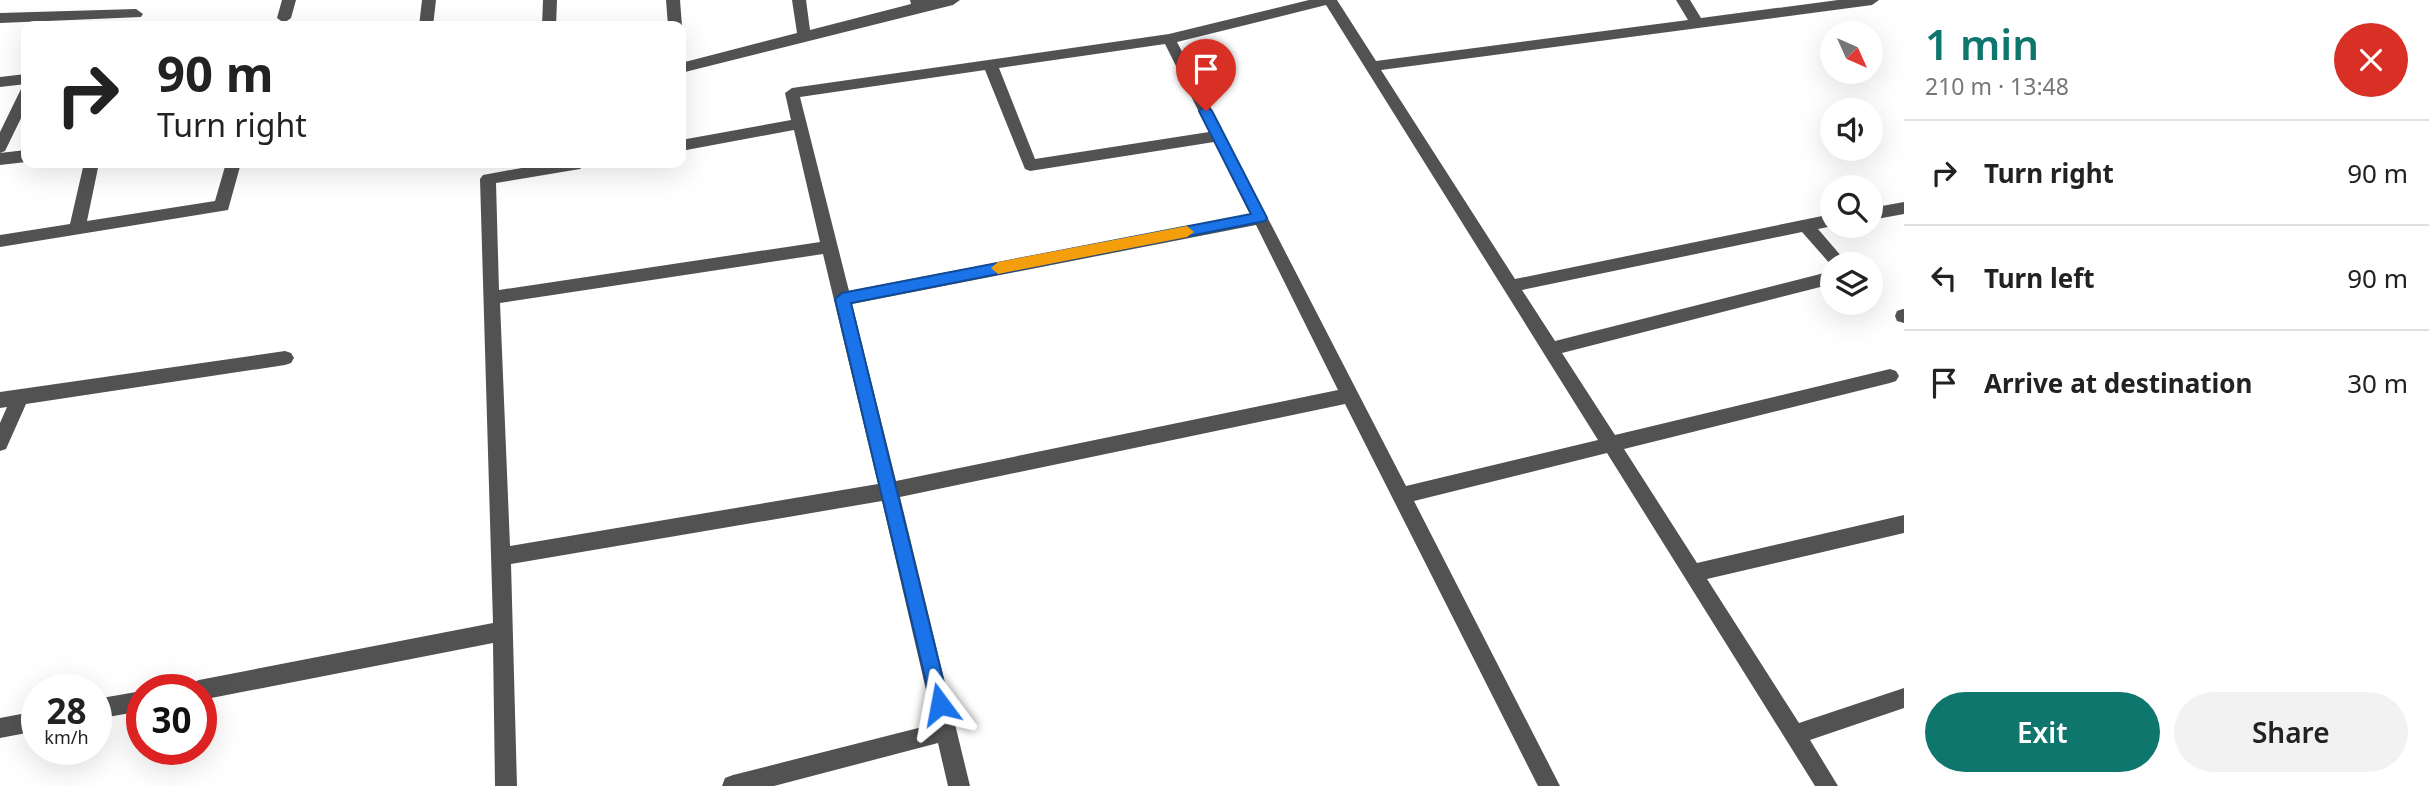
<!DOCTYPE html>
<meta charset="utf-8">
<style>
:root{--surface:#fff;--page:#f2f2f2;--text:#222;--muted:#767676;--line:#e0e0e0;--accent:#0f766e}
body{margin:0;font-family:"Noto Sans",sans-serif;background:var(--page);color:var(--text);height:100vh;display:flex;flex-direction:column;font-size:26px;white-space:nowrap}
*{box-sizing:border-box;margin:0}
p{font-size:23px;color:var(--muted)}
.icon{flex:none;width:38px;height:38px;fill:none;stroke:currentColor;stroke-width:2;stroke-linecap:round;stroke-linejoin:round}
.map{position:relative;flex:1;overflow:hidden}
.panel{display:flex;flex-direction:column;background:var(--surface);width:525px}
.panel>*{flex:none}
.top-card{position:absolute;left:21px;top:21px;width:665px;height:147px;border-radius:14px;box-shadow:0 7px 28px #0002;background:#fff;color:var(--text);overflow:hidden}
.needle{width:46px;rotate:135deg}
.controls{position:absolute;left:1820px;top:21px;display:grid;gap:14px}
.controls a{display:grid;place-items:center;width:63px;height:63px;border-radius:50%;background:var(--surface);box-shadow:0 7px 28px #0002;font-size:35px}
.speed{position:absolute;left:21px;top:674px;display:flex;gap:14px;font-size:35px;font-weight:700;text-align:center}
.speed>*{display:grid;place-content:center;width:91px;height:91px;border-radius:50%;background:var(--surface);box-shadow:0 7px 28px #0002;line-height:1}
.speed small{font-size:18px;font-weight:400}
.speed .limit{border:10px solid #d22;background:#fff;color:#111}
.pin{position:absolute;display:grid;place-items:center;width:60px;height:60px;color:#fff;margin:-72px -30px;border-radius:50% 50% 50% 0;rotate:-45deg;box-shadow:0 0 7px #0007}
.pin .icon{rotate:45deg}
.me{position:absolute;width:77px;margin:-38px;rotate:347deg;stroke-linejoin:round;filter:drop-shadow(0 0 5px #0008)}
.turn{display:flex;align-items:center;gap:24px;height:147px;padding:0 21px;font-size:32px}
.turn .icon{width:91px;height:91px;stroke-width:2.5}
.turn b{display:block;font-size:49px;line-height:60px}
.round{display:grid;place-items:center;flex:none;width:74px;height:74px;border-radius:37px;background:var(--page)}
.head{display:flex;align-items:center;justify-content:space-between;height:119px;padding:0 21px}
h1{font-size:42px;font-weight:600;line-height:52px;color:var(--accent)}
.button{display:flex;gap:14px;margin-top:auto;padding:14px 21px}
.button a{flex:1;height:80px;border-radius:42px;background:var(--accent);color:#fff;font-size:28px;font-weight:600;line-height:80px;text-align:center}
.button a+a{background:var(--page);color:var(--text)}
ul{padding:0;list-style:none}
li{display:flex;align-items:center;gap:21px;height:105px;padding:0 21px;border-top:2px solid var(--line)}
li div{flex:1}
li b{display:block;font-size:26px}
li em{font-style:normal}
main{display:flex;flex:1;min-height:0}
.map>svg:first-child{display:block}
</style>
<main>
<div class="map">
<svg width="1904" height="786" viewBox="0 0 1904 786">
<rect width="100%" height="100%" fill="#fff"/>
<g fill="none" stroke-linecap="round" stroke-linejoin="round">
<!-- minor -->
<path fill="#525252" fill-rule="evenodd" d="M282,0H296L291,18L284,23L277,18Z
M422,0H436L433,26H419Z
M543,0H557L556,26H542Z
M666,0H680L682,26L681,28L668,26Z
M792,0H806L810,30L911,4L910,0H960L953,5L681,73V63L797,33Z
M1309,0H1337L1376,61L1688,20L1676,0H1690L1701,18L1838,0H1879L1872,5L1381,70L1515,279L1832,214L1833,226L1818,229L1848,264L1832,266L1802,232L1522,290L1555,341L1832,271V284L1562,353L1615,435L1890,369L1896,371L1899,376L1896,381L1890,383L1624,449L1697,563L1904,515V533L1707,579L1799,723L1904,688V708L1810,740L1838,786H1815L1607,453L1414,501L1560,786H1538L1345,404L900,497L970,786H948L938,743L774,786H722L725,778L733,775L934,724L882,501L511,564L517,786H495L493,643L201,700V690H189L192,683L199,680L493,623L480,179L483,175L549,163H588L580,169L496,183L499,290L820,242L794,130L681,151V140L791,120L785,93L792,88L1169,34ZM1326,5L1598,440L1406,486L1177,42ZM1165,44L1209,132L1035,159L999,68ZM985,70L1025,169L1030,171L1214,142L1250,214L849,291L800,97ZM1256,225L1338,390L896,481L852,304ZM823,254L878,484L510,546L500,303Z
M136,9L143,14L141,17L0,23V13Z
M26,74V84L0,87V77Z
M26,88V108L5,151L0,153V132L21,89Z
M26,150V162L0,165V153Z
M84,163H99L87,221L215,201L226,163H241L228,210L0,247V235L70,224Z
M1904,202V214L1871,220V208Z
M1903,309H1904V323L1897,321L1895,316L1897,311Z
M285,351L291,353L294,358L291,363L285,365L26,404L6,449L0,451V423L7,407L0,408V392Z
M142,691V711L96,719V699Z
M37,711V731L0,738V718Z"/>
</g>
<!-- route -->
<path fill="#1a73e8" stroke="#114b97" stroke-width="2" d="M1206,106L1212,111L1267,218L1265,221L851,303L949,704L946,711L940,713L933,711L835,299L842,293L1251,214L1199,111Z"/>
<!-- slow -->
<path fill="#f59e0b" d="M1187,226L1194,232L1187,237L998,274L991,268L998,262Z"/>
</svg>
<div class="controls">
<a><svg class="needle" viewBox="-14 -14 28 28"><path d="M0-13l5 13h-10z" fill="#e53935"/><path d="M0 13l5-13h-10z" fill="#767676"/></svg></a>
<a><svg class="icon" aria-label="sound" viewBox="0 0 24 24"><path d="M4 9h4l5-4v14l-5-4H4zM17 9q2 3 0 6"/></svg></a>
<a><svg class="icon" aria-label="search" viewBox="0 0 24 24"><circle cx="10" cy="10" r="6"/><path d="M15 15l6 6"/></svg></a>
<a><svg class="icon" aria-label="layers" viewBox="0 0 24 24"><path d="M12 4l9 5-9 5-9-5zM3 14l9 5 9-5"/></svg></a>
</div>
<div class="speed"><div>28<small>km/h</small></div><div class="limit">30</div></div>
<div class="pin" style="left:1206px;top:111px;background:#d93025"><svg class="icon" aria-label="arrive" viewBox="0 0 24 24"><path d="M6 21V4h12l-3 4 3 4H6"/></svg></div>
<svg class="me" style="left:940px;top:704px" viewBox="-20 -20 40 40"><path d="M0-17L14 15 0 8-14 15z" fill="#1a73e8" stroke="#fff" stroke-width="4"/></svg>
<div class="top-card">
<div class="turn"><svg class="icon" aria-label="right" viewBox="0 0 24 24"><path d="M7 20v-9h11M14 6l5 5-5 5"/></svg><div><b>90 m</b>Turn right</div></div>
</div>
</div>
<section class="panel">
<div class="head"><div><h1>1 min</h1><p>210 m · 13:48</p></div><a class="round" style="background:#d93025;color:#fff"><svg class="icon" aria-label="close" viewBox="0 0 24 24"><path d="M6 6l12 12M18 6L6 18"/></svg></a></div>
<ul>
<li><svg class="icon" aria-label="right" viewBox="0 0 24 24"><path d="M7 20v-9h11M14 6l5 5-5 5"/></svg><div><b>Turn right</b></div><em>90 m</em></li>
<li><svg class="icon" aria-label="left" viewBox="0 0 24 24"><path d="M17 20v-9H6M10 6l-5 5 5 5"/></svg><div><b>Turn left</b></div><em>90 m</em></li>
<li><svg class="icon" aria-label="arrive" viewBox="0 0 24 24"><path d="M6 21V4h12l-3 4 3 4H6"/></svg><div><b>Arrive at destination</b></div><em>30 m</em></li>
</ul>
<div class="button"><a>Exit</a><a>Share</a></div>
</section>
</main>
